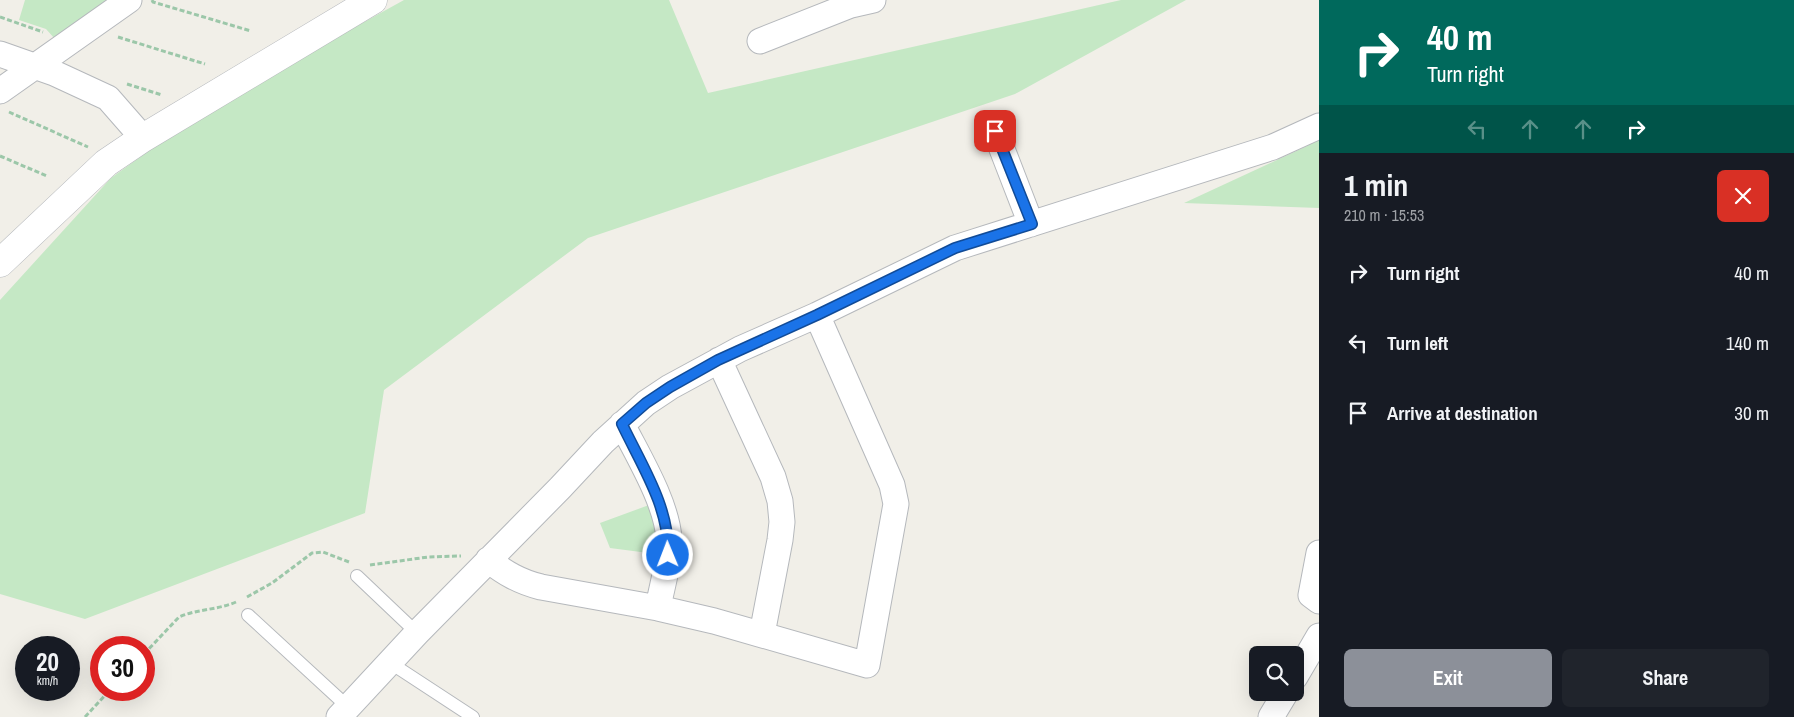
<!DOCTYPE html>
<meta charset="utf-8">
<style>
:root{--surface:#171b24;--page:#20242c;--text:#f1f3f6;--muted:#9ea1a6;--accent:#8c9099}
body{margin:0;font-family:"Archivo Narrow",sans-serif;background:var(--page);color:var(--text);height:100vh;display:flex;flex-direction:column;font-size:19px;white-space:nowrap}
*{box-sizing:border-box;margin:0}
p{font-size:16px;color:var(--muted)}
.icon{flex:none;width:28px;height:28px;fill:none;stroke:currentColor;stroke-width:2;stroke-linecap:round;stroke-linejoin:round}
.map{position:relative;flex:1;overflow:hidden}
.side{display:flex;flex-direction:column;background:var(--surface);width:475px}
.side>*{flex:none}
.top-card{background:#00695c;color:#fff;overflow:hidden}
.controls{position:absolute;left:1249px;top:646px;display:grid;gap:10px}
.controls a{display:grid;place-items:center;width:55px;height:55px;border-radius:8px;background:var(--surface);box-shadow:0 5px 20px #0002;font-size:25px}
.speed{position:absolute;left:15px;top:636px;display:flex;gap:10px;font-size:25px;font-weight:700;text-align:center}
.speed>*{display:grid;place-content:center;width:65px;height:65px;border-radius:50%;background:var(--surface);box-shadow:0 5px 20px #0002;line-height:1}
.speed small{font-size:12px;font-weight:400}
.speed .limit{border:8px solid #d22;background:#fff;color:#111}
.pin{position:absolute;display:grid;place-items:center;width:42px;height:42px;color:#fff;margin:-21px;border-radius:10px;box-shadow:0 2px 8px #0006}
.me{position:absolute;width:55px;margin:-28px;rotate:359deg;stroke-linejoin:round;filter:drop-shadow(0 0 4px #0008)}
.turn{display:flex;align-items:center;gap:18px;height:105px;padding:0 25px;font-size:22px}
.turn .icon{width:65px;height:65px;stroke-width:2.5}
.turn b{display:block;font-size:35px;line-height:42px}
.lanes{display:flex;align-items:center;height:48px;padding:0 25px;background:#0003;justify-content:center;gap:25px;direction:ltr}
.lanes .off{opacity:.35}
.round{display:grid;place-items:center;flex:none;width:52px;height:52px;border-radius:8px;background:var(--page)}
.headline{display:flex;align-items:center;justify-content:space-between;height:85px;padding:0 25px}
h1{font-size:30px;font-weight:700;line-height:38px}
.button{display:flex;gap:10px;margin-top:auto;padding:10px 25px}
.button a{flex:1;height:58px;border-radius:8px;background:var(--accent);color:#fff;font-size:20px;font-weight:700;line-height:58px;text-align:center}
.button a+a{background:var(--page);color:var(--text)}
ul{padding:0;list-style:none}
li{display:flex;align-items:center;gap:15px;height:70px;padding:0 25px}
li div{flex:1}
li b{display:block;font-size:19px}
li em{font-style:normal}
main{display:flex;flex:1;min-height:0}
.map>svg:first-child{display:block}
</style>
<main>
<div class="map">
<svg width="1319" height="717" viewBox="0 0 1319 717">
<rect width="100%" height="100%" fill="#f1efe8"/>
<!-- green -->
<path fill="#c5e8c5" d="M25,0H110L55,39L46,29L19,20Z
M404,0H669L708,93L1121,0H1186L1015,94L588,238L384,390L365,513L85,619L0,594V300L111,178L207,109Z
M1319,139V208L1184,203L1305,147Z
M649,505C656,523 657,535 656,554L610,548L600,523Z"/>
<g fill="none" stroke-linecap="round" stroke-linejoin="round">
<!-- service casing -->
<g stroke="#b5b8bc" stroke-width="14">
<path id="service" d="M357,576L417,633
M248,615L348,707
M389,662L473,717"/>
</g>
<!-- minor casing -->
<g stroke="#b5b8bc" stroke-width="27">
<path id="minor" d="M760,41L851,5L873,0
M0,54L54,73L108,98L143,138
M0,91L129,0
M995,131L1031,224
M719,360L773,477L780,501L782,522L780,540L762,634
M622,424C638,456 667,503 669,539C670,561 662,585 658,608
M1319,553L1311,595L1319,601
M488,560C505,573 520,582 541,587L658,608L714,621L867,665L896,504L892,485L817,315
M1295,677L1319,636
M339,717L417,633L560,488L603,442L646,403L670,387L740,349L817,315L955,248L1273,147L1319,126
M1271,717L1286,692"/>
</g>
<!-- tertiary casing -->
<g stroke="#b5b8bc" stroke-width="29">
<path id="tertiary" d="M0,263L106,163L143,138L373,0"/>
</g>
<!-- path -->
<path stroke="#9cc7a9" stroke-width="3" stroke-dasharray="5 2.5" stroke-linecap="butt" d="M152,0L153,2L251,31
M0,17L43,32
M118,37L205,64
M127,84L162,95
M9,112L88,147
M0,156L47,176
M370,565L428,557L461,556
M247,597L272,583L312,553L323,552L349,562
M144,654L179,617C197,609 218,610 236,602
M85,717L110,690"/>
<!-- service -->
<use href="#service" stroke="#fff" stroke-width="12"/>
<!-- minor -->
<use href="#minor" stroke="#fff" stroke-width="25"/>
<!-- tertiary -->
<use href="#tertiary" stroke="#fff" stroke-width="28"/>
</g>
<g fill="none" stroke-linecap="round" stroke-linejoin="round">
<!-- route casing -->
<g stroke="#114b97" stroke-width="12">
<path id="route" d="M668,555C670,508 642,466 622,424L646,403L670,387L718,360L817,315L955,248L1032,224L995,131"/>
</g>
<!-- route -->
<use href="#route" stroke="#1a73e8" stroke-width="9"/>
</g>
</svg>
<div class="controls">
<a><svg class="icon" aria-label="search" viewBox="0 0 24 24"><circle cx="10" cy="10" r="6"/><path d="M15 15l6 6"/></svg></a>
</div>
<div class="speed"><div>20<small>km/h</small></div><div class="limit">30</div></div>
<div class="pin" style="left:995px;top:131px;background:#d93025"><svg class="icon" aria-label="arrive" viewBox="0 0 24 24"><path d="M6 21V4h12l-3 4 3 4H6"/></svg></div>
<svg class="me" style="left:668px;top:555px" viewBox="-20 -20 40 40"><circle r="17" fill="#1a73e8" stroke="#fff" stroke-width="3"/><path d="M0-11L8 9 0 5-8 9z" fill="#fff"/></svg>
</div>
<section class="side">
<div class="top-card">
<div class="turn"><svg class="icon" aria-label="right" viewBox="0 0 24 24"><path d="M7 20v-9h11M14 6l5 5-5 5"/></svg><div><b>40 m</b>Turn right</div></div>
<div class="lanes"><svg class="icon off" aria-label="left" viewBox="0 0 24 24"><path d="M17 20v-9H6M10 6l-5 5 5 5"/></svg><svg class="icon off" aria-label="ahead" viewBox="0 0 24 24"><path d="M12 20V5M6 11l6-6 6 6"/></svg><svg class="icon off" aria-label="ahead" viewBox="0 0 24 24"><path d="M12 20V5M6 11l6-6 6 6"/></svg><svg class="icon" aria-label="right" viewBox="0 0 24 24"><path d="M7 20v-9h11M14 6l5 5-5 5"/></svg></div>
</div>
<div class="headline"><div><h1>1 min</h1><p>210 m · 15:53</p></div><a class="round" style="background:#d93025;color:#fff"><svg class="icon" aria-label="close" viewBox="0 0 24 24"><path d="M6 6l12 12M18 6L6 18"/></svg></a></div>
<ul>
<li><svg class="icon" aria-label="right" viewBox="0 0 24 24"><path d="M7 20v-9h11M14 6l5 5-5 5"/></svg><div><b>Turn right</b></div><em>40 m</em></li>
<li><svg class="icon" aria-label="left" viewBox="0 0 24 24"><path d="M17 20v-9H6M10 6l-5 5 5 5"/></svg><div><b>Turn left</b></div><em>140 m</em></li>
<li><svg class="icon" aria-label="arrive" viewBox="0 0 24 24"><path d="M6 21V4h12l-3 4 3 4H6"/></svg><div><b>Arrive at destination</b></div><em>30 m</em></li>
</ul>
<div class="button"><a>Exit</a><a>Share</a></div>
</section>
</main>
